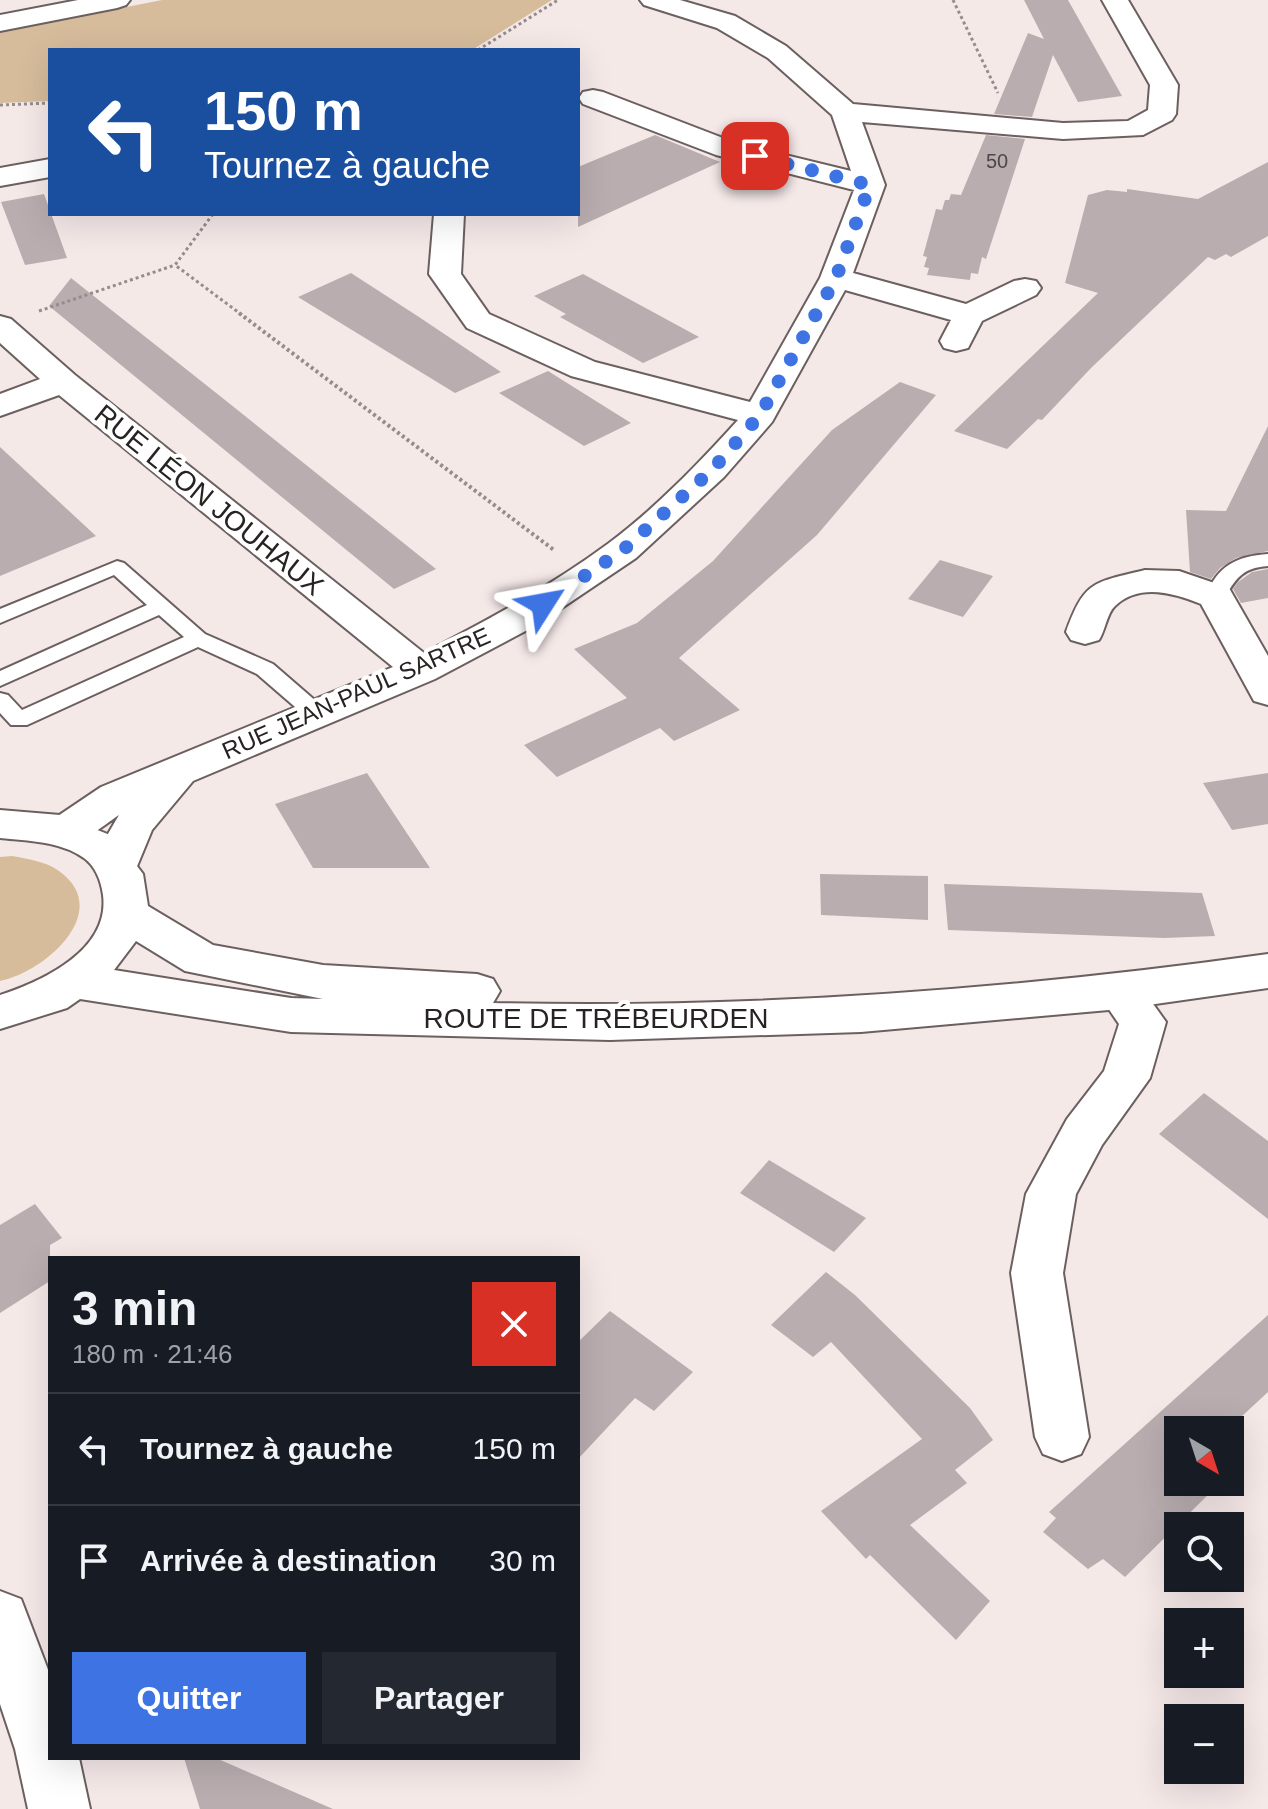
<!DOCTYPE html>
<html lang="fr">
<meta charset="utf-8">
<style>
:root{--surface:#171b24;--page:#242831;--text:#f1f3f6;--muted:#9ea1a6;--line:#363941;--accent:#3d73e3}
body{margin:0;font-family:Arial,sans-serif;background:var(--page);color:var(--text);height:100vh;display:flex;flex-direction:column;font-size:30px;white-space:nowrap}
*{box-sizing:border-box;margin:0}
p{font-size:26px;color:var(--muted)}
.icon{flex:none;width:44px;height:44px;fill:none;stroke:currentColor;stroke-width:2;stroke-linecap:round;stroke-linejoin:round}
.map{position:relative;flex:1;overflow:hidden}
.details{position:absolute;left:48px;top:1256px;width:532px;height:504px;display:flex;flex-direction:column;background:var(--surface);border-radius:0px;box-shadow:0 8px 32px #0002}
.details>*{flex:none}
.guide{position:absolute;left:48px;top:48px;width:532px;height:168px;border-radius:0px;box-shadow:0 8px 32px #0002;background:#1a4fa0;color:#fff;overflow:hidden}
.needle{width:52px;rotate:141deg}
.fabs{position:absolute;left:1164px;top:1416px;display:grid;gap:16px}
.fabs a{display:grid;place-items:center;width:80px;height:80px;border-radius:0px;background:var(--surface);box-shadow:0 8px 32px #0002;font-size:40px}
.pin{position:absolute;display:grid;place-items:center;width:68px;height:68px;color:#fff;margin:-34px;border-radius:16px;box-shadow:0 4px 12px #0006}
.me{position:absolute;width:88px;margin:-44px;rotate:56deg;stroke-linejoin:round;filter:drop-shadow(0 0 6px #0008)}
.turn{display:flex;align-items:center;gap:28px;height:168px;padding:0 24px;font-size:36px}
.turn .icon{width:104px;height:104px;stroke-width:2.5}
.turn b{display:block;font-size:56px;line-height:68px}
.round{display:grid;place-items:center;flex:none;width:84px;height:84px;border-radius:0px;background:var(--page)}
.overview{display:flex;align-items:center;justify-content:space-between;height:136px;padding:0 24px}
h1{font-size:48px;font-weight:700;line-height:60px}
.button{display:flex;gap:16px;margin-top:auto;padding:16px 24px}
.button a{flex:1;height:92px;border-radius:0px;background:var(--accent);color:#fff;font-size:32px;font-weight:700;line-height:92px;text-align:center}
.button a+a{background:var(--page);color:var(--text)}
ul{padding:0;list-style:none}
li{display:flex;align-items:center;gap:24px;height:112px;padding:0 24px;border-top:2px solid var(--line)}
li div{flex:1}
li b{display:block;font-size:30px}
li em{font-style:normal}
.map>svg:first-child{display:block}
</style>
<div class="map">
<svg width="1268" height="1809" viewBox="0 0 1268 1809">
<rect width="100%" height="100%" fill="#f5e9e8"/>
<!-- green -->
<path fill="#d6bc9b" d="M162,0H552L472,50H50V101L0,103V32Z
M12,856C28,859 45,861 59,871C115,911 44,973 0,981V857Z"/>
<!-- building -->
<path fill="#b9adb0" d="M1024,0H1068L1122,96L1078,102L1053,55L1032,117L994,114L1028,33L1044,39Z
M655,135L720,162L578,227V167Z
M986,135L1025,139L986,259L982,257L978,274L971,273L970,280L927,275L929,268L924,267L927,257L923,256L936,209L942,210L945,200H949L951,194L961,195Z
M1268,162V236L1231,257L1226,254L1215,260L1208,257L1091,368L1042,420L1038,419L1007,449L954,431L1098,293L1065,283L1088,195L1107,190L1127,192V189L1198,199Z
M44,194L67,258L25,265L1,202Z
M351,273L419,317L501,372L455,393L298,297Z
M583,274L699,337L643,363L560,317L566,314L534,296Z
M71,278L220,396L436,569L394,589L49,306Z
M548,371L631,423L584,446L499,393Z
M900,382L936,395L817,535L679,658L740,710L674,741L660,728L557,777L524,745L627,698L574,649L637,623L713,561L832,430Z
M1268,426V551L1236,558L1220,568L1211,579L1190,572L1186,510L1226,511Z
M0,447L96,536L0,576Z
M940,560L993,576L963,617L908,599Z
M1268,569V598L1241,603L1233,589L1238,582L1252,572Z
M367,773L430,868H313L275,804Z
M1268,773V824L1232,830L1203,783Z
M820,874L928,876V920L821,915Z
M944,884L1202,893L1215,936L1164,938L948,930Z
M1204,1093L1268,1141V1219L1159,1134Z
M769,1160L866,1218L834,1252L740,1193Z
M35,1204L62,1238L50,1245V1281L0,1313V1225Z
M826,1272L855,1295L970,1408L993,1440L955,1470L967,1483L910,1525L990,1601L956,1640L870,1555L866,1559L821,1511L922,1439L831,1342L813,1357L771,1325Z
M610,1311L693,1372L654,1411L635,1398L578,1459V1342Z
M1268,1315V1392L1227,1430H1178V1482L1220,1483L1125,1577L1103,1559L1088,1569L1043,1532L1056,1518L1049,1512Z
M184,1758H216L333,1809H200Z"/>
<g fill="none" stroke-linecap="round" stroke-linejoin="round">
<!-- service casing -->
<g stroke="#6b605f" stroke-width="4">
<path id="service" d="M1268,554V566C1241,568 1236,579 1223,600H1209L1206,596C1217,566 1237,556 1268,554Z
M117,561L124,563L205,634L273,664L325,709L328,714L325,719H309L257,674L198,647L27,725H11L0,713V693L8,695L22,710L184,637L159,615L0,686V671L147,605L114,575L0,623V609Z"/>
</g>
<!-- minor casing -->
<g stroke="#6b605f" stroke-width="4">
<path id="minor" d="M78,0H130L126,5L117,8L0,31V15Z
M640,0H680L735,16L786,46L853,104L1063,123L1128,121L1148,110L1150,85L1102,0H1128L1178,85L1176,114L1172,120L1143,135L1063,139L862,122L885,185L853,273L966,304L1014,281L1025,279L1036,281L1041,288L1036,295L982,321L968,348L956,351L944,348L940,341L951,320L845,290L772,422L724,477L636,558L535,626L435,679L193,781L152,830L133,876L118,880L103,876L96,865L105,839L119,815C97,830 79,848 52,840L46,830L52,820L101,787L393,667L59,395L0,416V394L40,379L0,343V316L11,319L75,375L424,653C488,620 551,586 609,543C656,508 699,463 738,420L571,376L467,328L429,274L434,214H464L461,274L489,314L595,362L750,402L820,278L854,190L716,155L583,104L579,98L583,92L593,90L603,92L736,143L851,171L832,115L768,58L717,28L644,5Z
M50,159V177L0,186V168Z
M1145,570L1179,571L1229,588L1268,656V705L1254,701L1201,604C1174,593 1139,583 1115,606C1107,613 1105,631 1099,640L1085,644L1071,640L1066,632C1085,580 1093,583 1145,570Z
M1120,975L1136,980L1166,1022L1150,1078L1102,1145L1076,1194L1063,1273L1089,1437L1081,1454L1062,1461L1043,1454L1035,1437L1011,1273L1026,1194L1067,1119L1104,1071L1119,1024L1097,992L1104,980Z
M0,1591L21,1599L50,1675V1758H79L90,1809H28L15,1749L0,1704Z"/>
</g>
<!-- primary casing -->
<g stroke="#6b605f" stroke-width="4">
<path id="primary" d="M0,810L60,815L115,837L143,874L148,906L213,945L323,965L477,974L493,979L500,991L493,1003C753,1009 1011,990 1268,954V988L1120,1009L861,1032L610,1040L291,1032L80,999L67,1008L0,1029V995C43,981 110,950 103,895C101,881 96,867 84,858C60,841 28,841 0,838ZM136,941L185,971L323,999L291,998L114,970Z"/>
</g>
<!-- path-far1 -->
<path stroke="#958c8c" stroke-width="3" stroke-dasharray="3 3" stroke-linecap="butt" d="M953,0L998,93
M478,50L558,0
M0,105L50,103
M213,214L175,265L242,315
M39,311L175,265"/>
<!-- path -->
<path stroke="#958c8c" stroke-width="4" stroke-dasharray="3 3" stroke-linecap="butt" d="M239,313L554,550"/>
<!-- service -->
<use href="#service" fill="#fff" fill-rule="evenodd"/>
<!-- minor -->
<use href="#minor" fill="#fff" fill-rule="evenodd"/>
<!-- primary -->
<use href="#primary" fill="#fff" fill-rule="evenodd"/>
</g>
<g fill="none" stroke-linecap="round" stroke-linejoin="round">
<!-- route -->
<path stroke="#3d73e3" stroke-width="14" stroke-dasharray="0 25.2" d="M543,604L623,550L712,470L760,415L836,278L870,185L755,156"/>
</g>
<g text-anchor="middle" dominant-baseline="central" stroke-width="8" stroke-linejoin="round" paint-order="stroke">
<!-- far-number labels -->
<g font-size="20" fill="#4c4646">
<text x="997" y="161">50</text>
</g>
<!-- far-street labels -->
<g font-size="24" fill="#282323" stroke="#fff">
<text transform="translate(356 693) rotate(-24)">RUE JEAN-PAUL SARTRE</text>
</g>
<!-- street labels -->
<g font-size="28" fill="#282323" stroke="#fff">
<text transform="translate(209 500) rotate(39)">RUE LÉON JOUHAUX</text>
<text x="596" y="1018">ROUTE DE TRÉBEURDEN</text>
</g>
</g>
</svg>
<div class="fabs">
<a><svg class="needle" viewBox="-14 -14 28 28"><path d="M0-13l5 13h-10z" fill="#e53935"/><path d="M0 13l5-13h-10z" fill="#9ea1a6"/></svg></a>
<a><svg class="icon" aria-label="search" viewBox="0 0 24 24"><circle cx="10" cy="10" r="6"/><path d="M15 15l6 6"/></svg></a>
<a>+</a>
<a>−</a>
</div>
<div class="pin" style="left:755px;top:156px;background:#d93025"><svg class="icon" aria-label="arrive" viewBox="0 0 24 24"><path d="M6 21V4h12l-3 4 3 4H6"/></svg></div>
<svg class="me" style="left:543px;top:604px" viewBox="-20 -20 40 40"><path d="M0-17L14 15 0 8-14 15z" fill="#3d73e3" stroke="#fff" stroke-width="4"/></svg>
<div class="guide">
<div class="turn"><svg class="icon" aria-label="left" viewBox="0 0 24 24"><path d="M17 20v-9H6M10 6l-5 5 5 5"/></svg><div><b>150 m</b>Tournez à gauche</div></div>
</div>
<section class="details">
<div class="overview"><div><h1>3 min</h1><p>180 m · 21:46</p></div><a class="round" style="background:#d93025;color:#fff"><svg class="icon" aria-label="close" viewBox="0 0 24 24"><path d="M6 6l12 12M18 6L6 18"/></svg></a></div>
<ul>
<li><svg class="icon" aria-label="left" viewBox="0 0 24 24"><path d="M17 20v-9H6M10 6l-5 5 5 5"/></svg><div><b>Tournez à gauche</b></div><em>150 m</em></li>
<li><svg class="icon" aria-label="arrive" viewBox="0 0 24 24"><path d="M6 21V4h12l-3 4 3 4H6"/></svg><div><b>Arrivée à destination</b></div><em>30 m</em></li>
</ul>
<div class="button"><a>Quitter</a><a>Partager</a></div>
</section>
</div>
